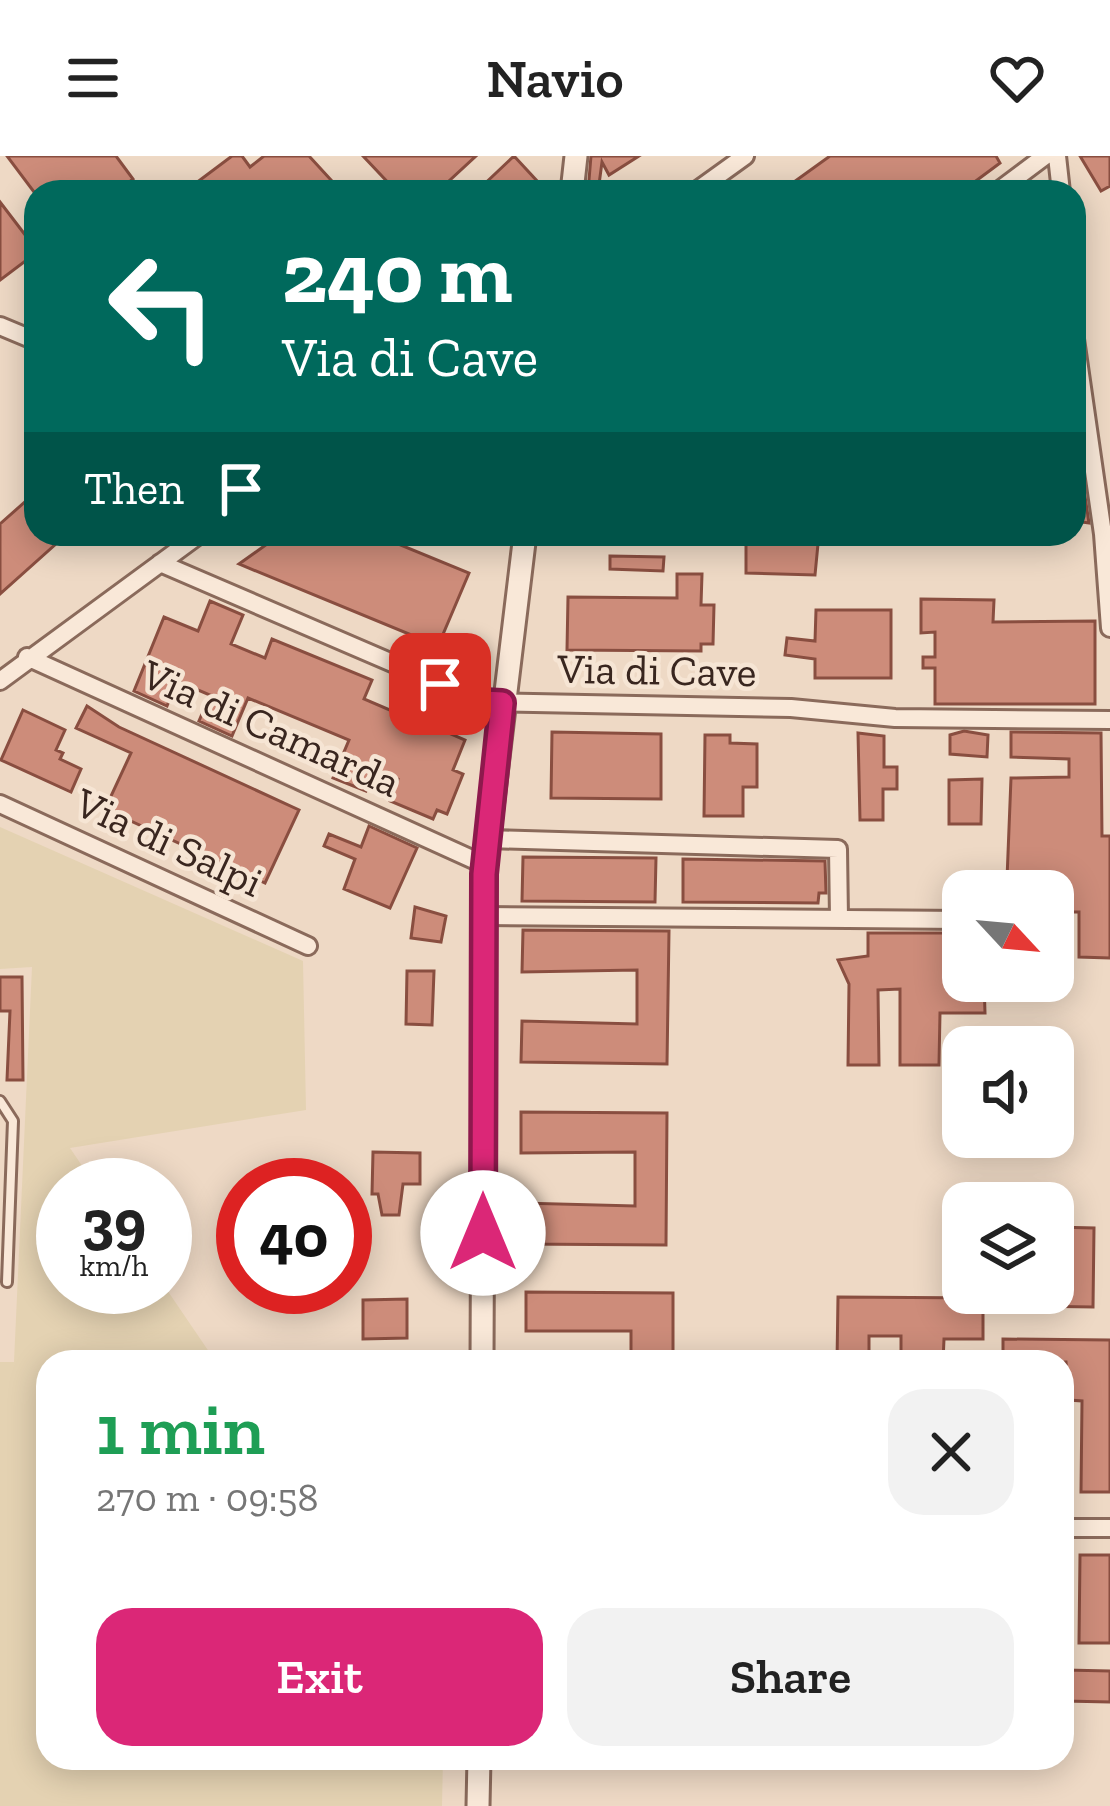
<!DOCTYPE html>
<meta charset="utf-8">
<style>
:root{--surface:#fff;--page:#f2f2f2;--text:#222;--muted:#767676;--accent:#db2777}
body{margin:0;font-family:"Zilla Slab",serif;background:var(--page);color:var(--text);height:100vh;display:flex;flex-direction:column;font-size:45px;white-space:nowrap}
*{box-sizing:border-box;margin:0}
p{font-size:39px;color:var(--muted)}
.icon{flex:none;width:66px;height:66px;fill:none;stroke:currentColor;stroke-width:2;stroke-linecap:round;stroke-linejoin:round}
.map{position:relative;flex:1;overflow:hidden}
.details{position:absolute;left:36px;top:1194px;width:1038px;height:420px;display:flex;flex-direction:column;background:var(--surface);border-radius:36px;box-shadow:0 6px 30px #0003}
.details>*{flex:none}
.top-card{position:absolute;left:24px;top:24px;width:1062px;height:366px;border-radius:36px;box-shadow:0 6px 30px #0003;background:#00695c;color:#fff;overflow:hidden}
.needle{width:78px;rotate:116deg}
.buttons{position:absolute;left:942px;top:714px;display:grid;gap:24px}
.buttons a{display:grid;place-items:center;width:132px;height:132px;border-radius:24px;background:var(--surface);box-shadow:0 6px 30px #0003;font-size:60px}
.speed{position:absolute;left:36px;top:1002px;display:flex;gap:24px;font-size:60px;font-weight:700;text-align:center}
.speed>*{display:grid;place-content:center;width:156px;height:156px;border-radius:50%;background:var(--surface);box-shadow:0 6px 30px #0003;line-height:1}
.speed small{font-size:30px;font-weight:400}
.speed .limit{border:18px solid #d22;background:#fff;color:#111}
.pin{position:absolute;display:grid;place-items:center;width:102px;height:102px;color:#fff;margin:-51px;border-radius:24px;box-shadow:0 6px 18px #0006}
.me{position:absolute;width:132px;margin:-66px;rotate:0deg;stroke-linejoin:round;filter:drop-shadow(0 0 9px #0008)}
.turn{display:flex;align-items:center;gap:42px;height:252px;padding:0 60px;font-size:54px}
.turn .icon{width:156px;height:156px;stroke-width:2.5}
.turn b{display:block;font-size:84px;line-height:102px}
.then{display:flex;align-items:center;height:114px;padding:0 60px;background:#0003;gap:24px;font-size:45px}
.round{display:grid;place-items:center;flex:none;width:126px;height:126px;border-radius:36px;background:var(--page)}
.head{display:flex;align-items:center;justify-content:space-between;height:204px;padding:0 60px}
h1{font-size:72px;font-weight:600;line-height:90px;color:#1e9e55}
.action{display:flex;gap:24px;margin-top:auto;padding:24px 60px}
.action a{flex:1;height:138px;border-radius:36px;background:var(--accent);color:#fff;font-size:48px;font-weight:600;line-height:138px;text-align:center}
.action a+a{background:var(--page);color:var(--text)}
header{display:flex;justify-content:space-between;align-items:center;height:156px;padding:0 60px;background:var(--surface);font-size:54px;font-weight:600}
.map>svg:first-child{display:block}
</style>
<header><svg class="icon" aria-label="menu" viewBox="0 0 24 24"><path d="M4 6h16M4 12h16M4 18h16"/></svg>Navio<svg class="icon" aria-label="heart" viewBox="0 0 24 24"><path d="M12 20l-8-8c-3-5 5-10 8-4 3-6 11-1 8 4z"/></svg></header>
<div class="map">
<svg width="1110" height="1650" viewBox="0 0 1110 1650">
<rect width="100%" height="100%" fill="#eed9c5"/>
<!-- farmland -->
<path fill="#e4d2b2" d="M0,671L303,805L306,954L70,992L95,1029H63V1131H165L216,1206H48V1602H443L442,1650H0V1206H14L32,811L0,813Z"/>
<!-- building -->
<path fill="#cd8c7a" stroke="#894e40" stroke-width="3" d="M7,0H116L133,23L117,36H34Z
M232,0H242L250,11L264,0H309L342,36H230L224,30L216,36H184Z
M363,0H476L437,36H397Z
M514,0L538,26L527,36H476Z
M591,0H639L609,19L602,6L598,36H588Z
M830,0H996L1000,7L961,36H780Z
M1080,0H1110V30L1101,35Z
M0,46L26,80L36,72V97L0,124Z
M1074,266L1089,367L1074,365Z
M36,336V378H67L0,438V368Z
M281,378H374L469,417L438,490L239,408Z
M746,386L818,388L815,419L746,417Z
M610,400L664,401L663,415L610,413Z
M677,418H702L701,449H714L713,488H701V495L567,494L568,441L677,442Z
M921,443L994,444L993,466L1095,465V548H935V512H923V501H935V476L921,477Z
M210,445L243,459L231,488L265,502L272,483L372,524L364,543L399,558L411,529L455,548L444,575L465,584L453,614L463,618L447,658L437,654L433,663L390,645L398,623L375,614L366,635L333,622L349,584L248,542L232,580L199,565L210,539L177,525L167,550L134,535L164,461L198,475Z
M816,454H891V522H815V503L785,499L787,482L815,485Z
M87,550L119,571L299,654L265,727L105,653L131,597L76,572Z
M23,554L65,574L56,594L63,597L60,603L81,613L71,636L1,604Z
M964,575L988,579L987,601L950,598V579Z
M552,576L661,578V643L551,642Z
M1011,576L1101,577L1102,680H1110V802L1079,801V756H1057V736L1036,735V723H1007L1011,622L1069,621V603L1011,601Z
M858,577L884,580V611H897V633H883V664H860Z
M705,579H730V587L757,588V631H743V660H704Z
M982,623L981,668H949V624Z
M369,670L417,692L390,752L344,733L355,703L324,690L329,678L361,691Z
M523,701L656,702L655,746L522,745Z
M683,703L825,705L826,737H819L818,747L683,746Z
M415,751L446,760L441,786L411,782Z
M523,774L669,775L667,908L521,906L522,865L637,868V814L522,816Z
M868,777H963V825H984L985,857H940L939,909H900V833L878,834L879,909H848L849,828L838,804L868,800Z
M407,815H434L432,869L406,868Z
M0,821H22L23,924H7L10,855H0Z
M521,956L667,957L666,1089L520,1088L521,1047L635,1050V996L521,997Z
M373,996L420,997V1028H403L399,1059H382L378,1038H372Z
M1053,1071L1094,1072L1093,1151L1026,1150V1137H1053Z
M526,1136L673,1137V1206H631V1175H526Z
M838,1141L983,1142V1183H944L943,1206H901V1180H869V1206H837Z
M407,1143V1182L363,1183V1144Z
M1003,1183L1110,1184V1336H1081L1082,1245L1069,1244L1066,1206H1003Z
M1080,1399H1110V1487H1079Z
M1065,1514L1110,1515V1546L1065,1545Z"/>
<g fill="none" stroke-linecap="round" stroke-linejoin="round">
<!-- service casing -->
<g stroke="#8a6a5b" stroke-width="14">
<path id="service" d="M0,945L13,965L7,1126"/>
</g>
<!-- minor casing -->
<g stroke="#8a6a5b" stroke-width="22">
<path id="minor" d="M1057,0L1061,36
M695,36L745,0
M997,36L1045,0
M0,170L36,185
M1074,176L1103,378L1110,472
M160,407L483,546L791,552L895,562L1110,564
M27,501L485,709
M0,525L200,378
M0,648L308,790
M488,683L838,693L839,762
M484,760L963,764
M1062,1372H1110"/>
</g>
<!-- tertiary casing -->
<g stroke="#8a6a5b" stroke-width="27">
<path id="tertiary" d="M572,36L576,0
M482,1206L484,718L525,378
M478,1650L479,1602"/>
</g>
<!-- service -->
<use href="#service" stroke="#f9e8d8" stroke-width="8"/>
<!-- minor -->
<use href="#minor" stroke="#f9e8d8" stroke-width="16"/>
<!-- tertiary -->
<use href="#tertiary" stroke="#f9e8d8" stroke-width="21"/>
</g>
<g fill="none" stroke-linecap="round" stroke-linejoin="round">
<!-- route casing -->
<g stroke="#8e194d" stroke-width="30">
<path id="route" d="M440,528L483,546L502,547L484,718L483,1077"/>
</g>
<!-- route -->
<use href="#route" stroke="#db2777" stroke-width="21"/>
</g>
<g text-anchor="middle" dominant-baseline="central" stroke-width="9" stroke-linejoin="round" paint-order="stroke">
<!-- street labels -->
<g font-size="42" fill="#39261f" stroke="#f6e5d4">
<text transform="translate(657 514) rotate(1)">Via di Cave</text>
<text transform="translate(271 572) rotate(24)">Via di Camarda</text>
<text transform="translate(169 686) rotate(25)">Via di Salpi</text>
</g>
</g>
</svg>
<div class="buttons">
<a><svg class="needle" viewBox="-14 -14 28 28"><path d="M0-13l5 13h-10z" fill="#e53935"/><path d="M0 13l5-13h-10z" fill="#767676"/></svg></a>
<a><svg class="icon" aria-label="sound" viewBox="0 0 24 24"><path d="M4 9h4l5-4v14l-5-4H4zM17 9q2 3 0 6"/></svg></a>
<a><svg class="icon" aria-label="layers" viewBox="0 0 24 24"><path d="M12 4l9 5-9 5-9-5zM3 14l9 5 9-5"/></svg></a>
</div>
<div class="speed"><div>39<small>km/h</small></div><div class="limit">40</div></div>
<div class="pin" style="left:440px;top:528px;background:#d93025"><svg class="icon" aria-label="arrive" viewBox="0 0 24 24"><path d="M6 21V4h12l-3 4 3 4H6"/></svg></div>
<svg class="me" style="left:483px;top:1077px" viewBox="-20 -20 40 40"><circle r="19" fill="#fff"/><path d="M0-13L10 11 0 6-10 11z" fill="#db2777"/></svg>
<div class="top-card">
<div class="turn"><svg class="icon" aria-label="left" viewBox="0 0 24 24"><path d="M17 20v-9H6M10 6l-5 5 5 5"/></svg><div><b>240 m</b>Via di Cave</div></div>
<div class="then">Then<svg class="icon" aria-label="arrive" viewBox="0 0 24 24"><path d="M6 21V4h12l-3 4 3 4H6"/></svg></div>
</div>
<section class="details">
<div class="head"><div><h1>1 min</h1><p>270 m · 09:58</p></div><a class="round"><svg class="icon" aria-label="close" viewBox="0 0 24 24"><path d="M6 6l12 12M18 6L6 18"/></svg></a></div>
<div class="action"><a>Exit</a><a>Share</a></div>
</section>
</div>
